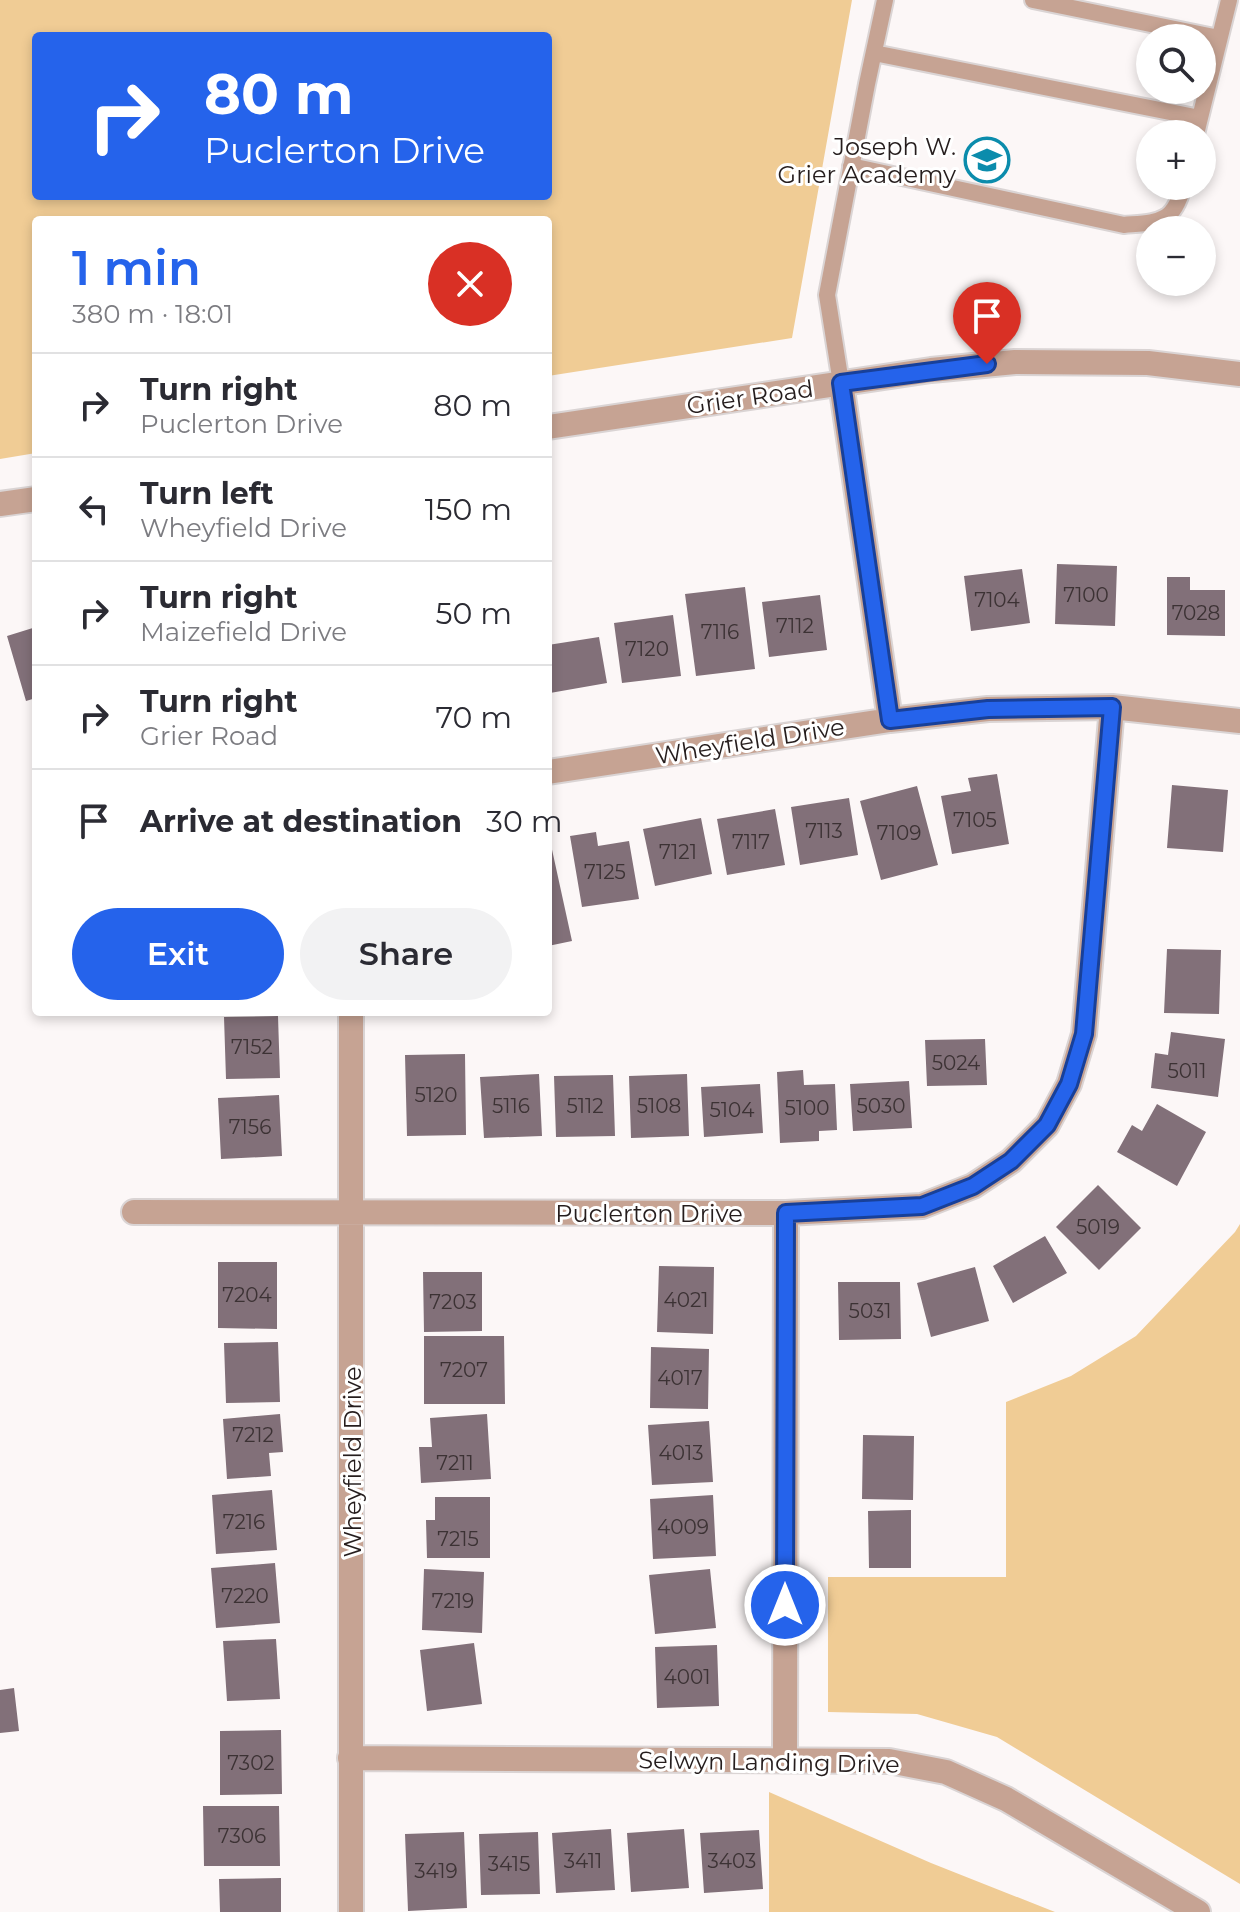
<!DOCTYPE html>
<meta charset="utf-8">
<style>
:root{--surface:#fff;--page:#f2f2f3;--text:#2b2b33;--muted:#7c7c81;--line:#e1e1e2;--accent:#2563eb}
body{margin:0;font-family:Montserrat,sans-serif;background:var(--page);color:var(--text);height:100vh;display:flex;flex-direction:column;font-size:30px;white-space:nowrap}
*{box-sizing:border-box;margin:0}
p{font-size:26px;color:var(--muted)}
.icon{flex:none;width:44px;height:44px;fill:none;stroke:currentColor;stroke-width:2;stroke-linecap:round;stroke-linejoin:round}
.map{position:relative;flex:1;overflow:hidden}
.side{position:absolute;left:32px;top:216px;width:520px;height:800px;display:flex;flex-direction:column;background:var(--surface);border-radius:8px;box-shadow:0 4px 12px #0003}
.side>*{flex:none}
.guide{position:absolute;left:32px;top:32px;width:520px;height:168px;border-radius:8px;box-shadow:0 4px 12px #0003;background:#2563eb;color:#fff;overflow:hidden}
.tools{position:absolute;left:1136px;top:24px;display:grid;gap:16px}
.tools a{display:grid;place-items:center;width:80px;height:80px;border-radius:50%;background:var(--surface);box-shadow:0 4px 12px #0003;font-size:40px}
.pin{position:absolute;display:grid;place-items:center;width:68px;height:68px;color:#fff;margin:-82px -34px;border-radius:50% 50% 50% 0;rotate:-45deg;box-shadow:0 0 8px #0007}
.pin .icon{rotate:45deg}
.me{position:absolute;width:88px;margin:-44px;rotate:0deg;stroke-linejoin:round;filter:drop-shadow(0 0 6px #0008)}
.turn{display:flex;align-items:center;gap:28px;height:168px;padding:0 40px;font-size:36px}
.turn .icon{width:104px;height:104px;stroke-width:2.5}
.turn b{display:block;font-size:56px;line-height:68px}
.round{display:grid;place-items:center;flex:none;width:84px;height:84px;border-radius:42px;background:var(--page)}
.summary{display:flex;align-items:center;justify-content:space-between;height:136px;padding:0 40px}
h1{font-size:48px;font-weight:600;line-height:60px;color:var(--accent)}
.button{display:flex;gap:16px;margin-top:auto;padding:16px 40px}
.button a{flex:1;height:92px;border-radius:48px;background:var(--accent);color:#fff;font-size:32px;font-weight:600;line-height:92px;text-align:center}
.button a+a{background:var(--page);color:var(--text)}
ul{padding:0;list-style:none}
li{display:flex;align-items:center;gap:24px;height:104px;padding:0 40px;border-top:2px solid var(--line)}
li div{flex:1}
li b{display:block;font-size:30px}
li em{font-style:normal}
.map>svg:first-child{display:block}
</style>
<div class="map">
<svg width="1240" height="1912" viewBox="0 0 1240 1912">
<rect width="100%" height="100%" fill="#fcf7f7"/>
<!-- green -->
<path fill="#f0cc95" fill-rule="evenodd" d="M0,0H852L792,338L548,376V220H36V453L0,459ZM36,36H548V196H36Z
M1240,1224V1884L997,1737L917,1714L828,1712V1577H1006V1402L1071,1376L1136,1336L1235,1232Z
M769,1792L931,1863L1055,1912H769Z"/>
<!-- building -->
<path fill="#827079" d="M1057,564L1117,566L1115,626L1055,624Z
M1022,569L1030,623L971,631L964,576Z
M1167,577H1190V590H1225V636L1167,635Z
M745,587L755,669L696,676L685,594Z
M820,595L827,650L769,657L762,602Z
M673,615L681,676L622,683L614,623Z
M36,627V698L26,701L7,636Z
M599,637L607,683L550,693L548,645Z
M997,774L1009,844L952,854L941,796L971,791L968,778Z
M1172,785L1228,790L1223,852L1167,848Z
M917,786L938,865L881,880L860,801Z
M849,798L858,855L800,865L791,807Z
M775,809L785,865L727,875L717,819Z
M701,818L712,874L655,886L643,829Z
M596,832L598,846L629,841L639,899L582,907L570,836Z
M551,845L572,941L548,946V846Z
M1167,949L1221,950L1219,1014L1164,1013Z
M278,1016L280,1078L226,1079L224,1017Z
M1171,1032L1225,1039L1218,1097L1151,1088L1155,1053L1168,1055Z
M985,1039L987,1085L927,1086L925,1040Z
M465,1054L466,1135L407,1136L405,1055Z
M803,1070L804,1085L835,1084L837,1130L819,1131V1141L780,1143L777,1072Z
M539,1074L542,1136L484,1138L480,1077Z
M687,1074L689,1136L631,1138L629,1076Z
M613,1075L615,1136L556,1137L554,1076Z
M909,1081L912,1128L853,1131L850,1084Z
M760,1084L763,1133L704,1137L701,1087Z
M279,1095L282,1156L221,1159L218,1098Z
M1157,1104L1206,1132L1177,1186L1117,1152L1132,1125L1142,1131Z
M1098,1185L1141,1228L1099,1270L1056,1227Z
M1045,1236L1067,1273L1013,1303L993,1266Z
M218,1262H277V1329L218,1328Z
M659,1266L714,1267L713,1334L657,1332Z
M975,1267L989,1321L931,1337L917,1283Z
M423,1272H482V1331L424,1332Z
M838,1282H900L901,1339L839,1340Z
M424,1336H504L505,1404H424Z
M278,1342L280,1402L226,1403L224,1343Z
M651,1347L709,1349L708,1409L650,1408Z
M280,1414L283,1452L269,1453L271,1476L227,1479L223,1419Z
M487,1414L491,1479L421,1483L419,1447H432L430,1418Z
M709,1421L713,1482L652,1485L648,1425Z
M863,1435L914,1436L913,1500L862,1499Z
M272,1490L277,1550L216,1554L212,1495Z
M713,1495L716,1556L653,1559L650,1499Z
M435,1497H490V1558H427L426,1520H435Z
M911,1510V1568H869L868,1511Z
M275,1563L280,1623L216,1628L211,1568Z
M424,1569L484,1572L482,1633L422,1630Z
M710,1569L716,1628L655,1634L649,1575Z
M276,1639L280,1699L227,1701L223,1641Z
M474,1643L482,1704L427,1711L420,1650Z
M717,1645L719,1706L657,1708L655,1647Z
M14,1688L19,1731L0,1733V1690Z
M281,1730L282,1794L220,1795V1731Z
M203,1806H279L280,1866H204Z
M611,1829L615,1890L556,1893L552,1833Z
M684,1829L689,1888L631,1892L627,1833Z
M759,1830L763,1889L704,1893L700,1833Z
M464,1832L467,1908L408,1911L405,1834Z
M538,1832L540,1894L481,1895L479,1834Z
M281,1878V1912H220L219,1879Z"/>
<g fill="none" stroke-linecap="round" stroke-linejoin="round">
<!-- service casing -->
<g stroke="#dad4d4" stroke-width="20">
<path id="service" d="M1033,0L1219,38
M874,53L1200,118
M1196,134L1229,0
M851,166L1124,225C1158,222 1174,224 1183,186
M841,383L827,295L867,84L885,0"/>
</g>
<!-- minor casing -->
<g stroke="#dad4d4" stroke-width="28">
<path id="minor" d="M841,383L890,720
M548,772L890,720L988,709L1112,707L1240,721
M134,1212L786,1213L922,1206L973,1186L1011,1161L1047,1125L1069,1084L1084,1034L1112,707
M350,1758L889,1761L946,1772L1006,1799L1198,1912
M785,1759L786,1213
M351,1912V1012"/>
</g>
<!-- tertiary casing -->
<g stroke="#dad4d4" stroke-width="28">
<path id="tertiary" d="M548,427L931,370L1015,362L1148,363L1240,374
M0,504L36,499"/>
</g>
<!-- service -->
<use href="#service" stroke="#c6a393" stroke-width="16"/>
<!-- minor -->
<use href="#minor" stroke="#c6a393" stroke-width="24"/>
<!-- tertiary -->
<use href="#tertiary" stroke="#c6a393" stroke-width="24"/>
</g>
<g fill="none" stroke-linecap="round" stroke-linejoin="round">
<!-- route casing -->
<g stroke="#184099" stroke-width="20">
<path id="route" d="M785,1605L786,1213L922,1206L973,1186L1011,1161L1047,1125L1069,1084L1084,1034L1112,707L988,709L890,720L841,383L987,364"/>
</g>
<!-- route -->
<use href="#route" stroke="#2563eb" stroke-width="14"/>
</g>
<!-- icons -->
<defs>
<g id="school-ring" transform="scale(2.3)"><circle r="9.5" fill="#fff" stroke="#0b8cac" stroke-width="1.5"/><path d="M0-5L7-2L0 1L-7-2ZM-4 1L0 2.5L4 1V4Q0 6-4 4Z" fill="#0b8cac"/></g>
</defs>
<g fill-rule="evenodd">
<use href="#school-ring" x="987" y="160"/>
</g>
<g text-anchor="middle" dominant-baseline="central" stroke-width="6" stroke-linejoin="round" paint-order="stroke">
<!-- number labels -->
<g font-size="20" fill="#3c3234">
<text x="1086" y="595">7100</text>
<text x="997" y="600">7104</text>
<text x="1196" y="613">7028</text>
<text x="795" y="626">7112</text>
<text x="720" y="632">7116</text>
<text x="647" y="649">7120</text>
<text x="975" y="820">7105</text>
<text x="824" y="831">7113</text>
<text x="899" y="833">7109</text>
<text x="751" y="842">7117</text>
<text x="678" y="852">7121</text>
<text x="605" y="872">7125</text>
<text x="252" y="1047">7152</text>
<text x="956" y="1063">5024</text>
<text x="1187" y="1071">5011</text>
<text x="436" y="1095">5120</text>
<text x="511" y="1106">5116</text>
<text x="585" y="1106">5112</text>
<text x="659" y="1106">5108</text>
<text x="881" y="1106">5030</text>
<text x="807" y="1108">5100</text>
<text x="732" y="1110">5104</text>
<text x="250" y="1127">7156</text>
<text x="1098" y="1227">5019</text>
<text x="247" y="1295">7204</text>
<text x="686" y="1300">4021</text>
<text x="453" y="1302">7203</text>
<text x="870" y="1311">5031</text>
<text x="464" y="1370">7207</text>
<text x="680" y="1378">4017</text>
<text x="253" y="1435">7212</text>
<text x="681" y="1453">4013</text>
<text x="455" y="1463">7211</text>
<text x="244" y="1522">7216</text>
<text x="683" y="1527">4009</text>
<text x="458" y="1539">7215</text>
<text x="245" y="1596">7220</text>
<text x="453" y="1601">7219</text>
<text x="687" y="1677">4001</text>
<text x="251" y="1763">7302</text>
<text x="242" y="1836">7306</text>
<text x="583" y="1861">3411</text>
<text x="732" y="1861">3403</text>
<text x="509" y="1864">3415</text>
<text x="436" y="1871">3419</text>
</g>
<!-- poi labels -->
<g font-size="24" fill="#251d1d" stroke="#fff" text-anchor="end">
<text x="956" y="146">Joseph W.<tspan x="956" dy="28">Grier Academy</tspan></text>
</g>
<!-- street labels -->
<g font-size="24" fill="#251d1d" stroke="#fff">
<text transform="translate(750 397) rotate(-8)">Grier Road</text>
<text transform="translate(750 741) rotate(-9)">Wheyfield Drive</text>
<text x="649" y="1213">Puclerton Drive</text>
<text transform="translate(352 1462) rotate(-90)">Wheyfield Drive</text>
<text transform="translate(769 1762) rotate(1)">Selwyn Landing Drive</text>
</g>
</g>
</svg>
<div class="tools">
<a><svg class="icon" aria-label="search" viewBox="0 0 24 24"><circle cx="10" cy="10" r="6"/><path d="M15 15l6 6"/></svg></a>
<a>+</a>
<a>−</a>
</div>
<div class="pin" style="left:987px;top:364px;background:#d93025"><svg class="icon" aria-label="arrive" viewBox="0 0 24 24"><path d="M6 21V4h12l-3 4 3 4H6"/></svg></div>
<svg class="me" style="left:785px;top:1605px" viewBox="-20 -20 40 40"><circle r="17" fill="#2563eb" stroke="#fff" stroke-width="3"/><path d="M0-11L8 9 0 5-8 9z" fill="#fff"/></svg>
<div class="guide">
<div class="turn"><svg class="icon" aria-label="right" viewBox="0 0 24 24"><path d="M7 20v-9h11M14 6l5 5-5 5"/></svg><div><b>80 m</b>Puclerton Drive</div></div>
</div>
<section class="side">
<div class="summary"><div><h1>1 min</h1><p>380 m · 18:01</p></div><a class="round" style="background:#d93025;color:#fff"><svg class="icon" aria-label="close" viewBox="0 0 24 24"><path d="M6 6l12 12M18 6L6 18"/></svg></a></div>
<ul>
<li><svg class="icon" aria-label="right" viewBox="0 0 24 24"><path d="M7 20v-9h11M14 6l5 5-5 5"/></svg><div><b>Turn right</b><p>Puclerton Drive</p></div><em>80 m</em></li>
<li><svg class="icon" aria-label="left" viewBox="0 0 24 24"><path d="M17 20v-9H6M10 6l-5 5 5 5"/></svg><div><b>Turn left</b><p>Wheyfield Drive</p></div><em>150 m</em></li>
<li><svg class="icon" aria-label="right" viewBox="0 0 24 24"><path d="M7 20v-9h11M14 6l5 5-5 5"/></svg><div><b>Turn right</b><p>Maizefield Drive</p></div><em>50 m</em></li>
<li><svg class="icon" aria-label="right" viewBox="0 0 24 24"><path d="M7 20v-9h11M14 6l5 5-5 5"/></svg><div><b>Turn right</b><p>Grier Road</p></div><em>70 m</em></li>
<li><svg class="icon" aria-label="arrive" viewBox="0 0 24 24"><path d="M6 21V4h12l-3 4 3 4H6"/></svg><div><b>Arrive at destination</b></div><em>30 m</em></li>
</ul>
<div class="button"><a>Exit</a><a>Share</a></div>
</section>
</div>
